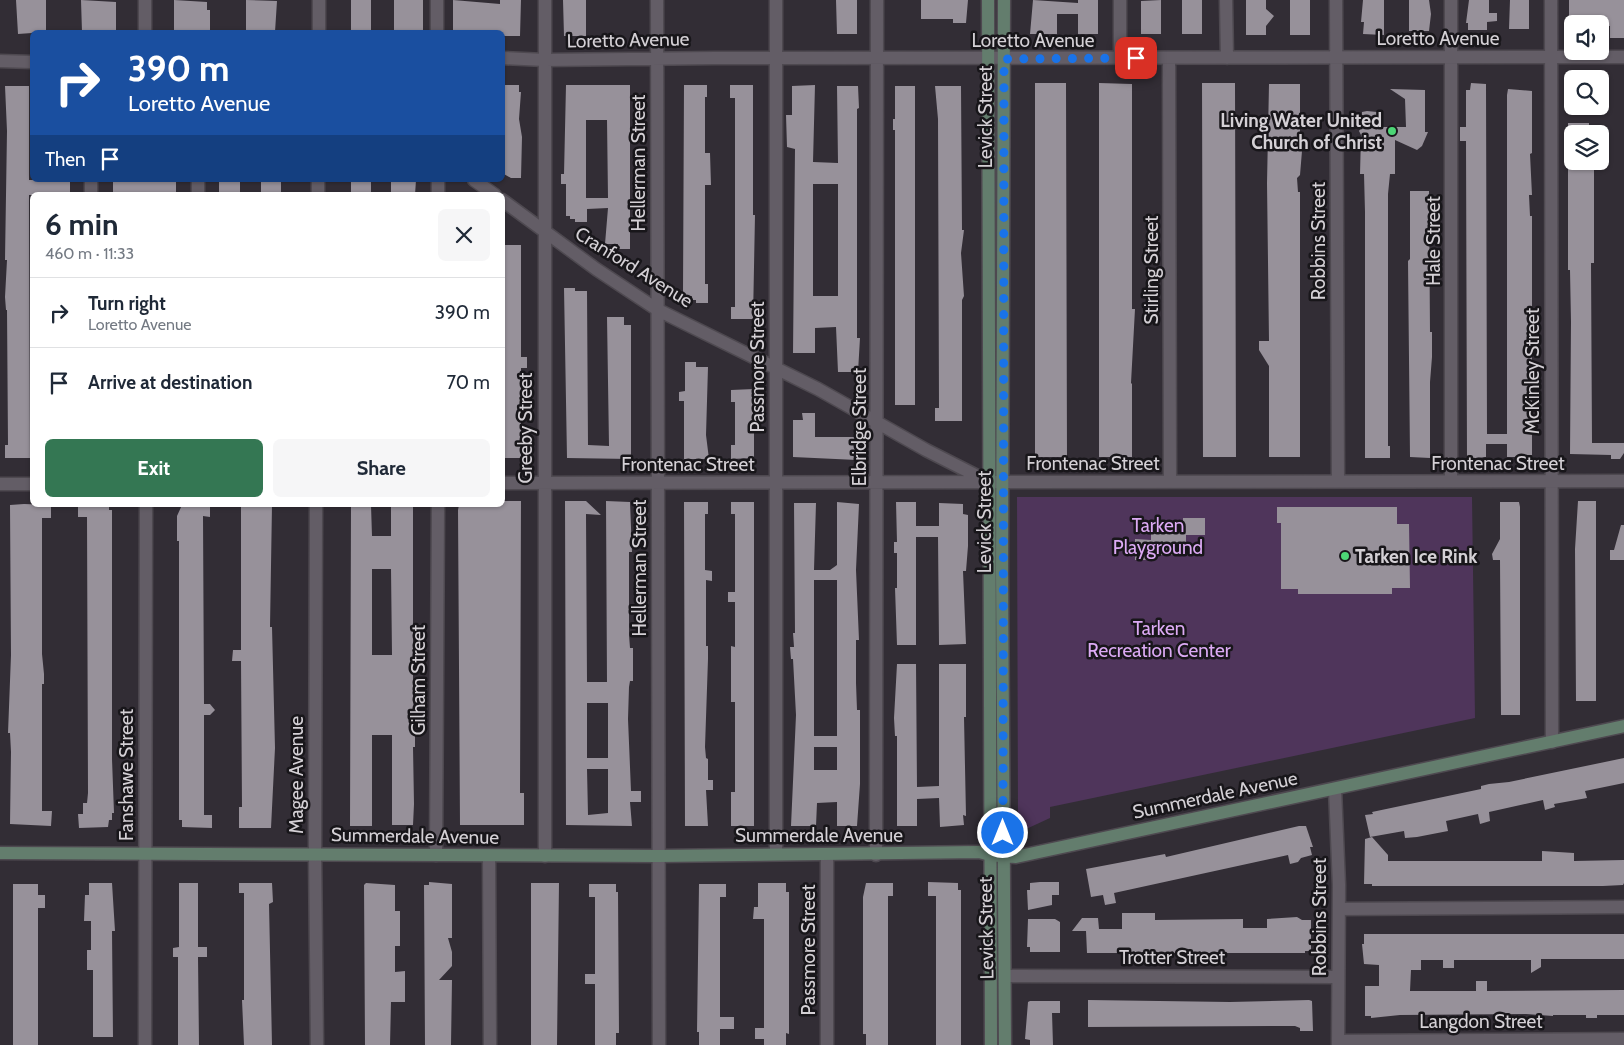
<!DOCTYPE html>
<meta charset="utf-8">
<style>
:root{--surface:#fff;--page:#f6f6f7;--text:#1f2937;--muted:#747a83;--line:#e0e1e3;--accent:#347753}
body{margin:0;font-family:Cabin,sans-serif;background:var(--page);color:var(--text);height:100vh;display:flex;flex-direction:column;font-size:19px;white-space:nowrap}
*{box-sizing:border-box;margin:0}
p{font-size:16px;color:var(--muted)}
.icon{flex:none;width:28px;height:28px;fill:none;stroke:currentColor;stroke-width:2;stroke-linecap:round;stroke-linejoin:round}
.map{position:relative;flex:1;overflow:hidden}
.drawer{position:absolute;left:30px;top:192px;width:475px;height:315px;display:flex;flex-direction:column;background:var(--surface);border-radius:8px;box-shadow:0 1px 4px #0004}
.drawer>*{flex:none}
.top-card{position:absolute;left:30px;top:30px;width:475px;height:152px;border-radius:8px;box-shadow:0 1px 4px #0004;background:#1a4fa0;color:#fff;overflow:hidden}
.fabs{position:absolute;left:1564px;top:15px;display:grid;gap:10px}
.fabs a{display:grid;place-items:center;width:45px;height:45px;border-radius:8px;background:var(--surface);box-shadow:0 1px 4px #0004;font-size:25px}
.pin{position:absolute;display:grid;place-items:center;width:42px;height:42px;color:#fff;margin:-21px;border-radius:10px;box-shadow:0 2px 8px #0006}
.me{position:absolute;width:55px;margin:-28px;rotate:0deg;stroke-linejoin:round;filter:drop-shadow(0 0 4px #0008)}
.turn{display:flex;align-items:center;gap:18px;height:105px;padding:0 15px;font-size:22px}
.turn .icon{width:65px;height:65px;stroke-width:2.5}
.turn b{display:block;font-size:35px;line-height:42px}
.then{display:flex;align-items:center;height:48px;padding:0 15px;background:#0003;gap:10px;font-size:19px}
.round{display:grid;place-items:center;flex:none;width:52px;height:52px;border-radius:8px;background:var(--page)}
.overview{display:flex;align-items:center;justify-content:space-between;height:85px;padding:0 15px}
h1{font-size:30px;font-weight:700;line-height:38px}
.primary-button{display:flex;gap:10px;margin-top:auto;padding:10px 15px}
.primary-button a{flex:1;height:58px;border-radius:8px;background:var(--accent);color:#fff;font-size:20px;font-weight:700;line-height:58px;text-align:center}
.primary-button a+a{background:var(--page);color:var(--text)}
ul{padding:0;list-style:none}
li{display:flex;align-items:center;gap:15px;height:70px;padding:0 15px;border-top:1px solid var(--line)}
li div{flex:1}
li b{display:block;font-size:19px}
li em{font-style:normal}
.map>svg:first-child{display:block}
</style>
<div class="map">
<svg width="1624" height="1045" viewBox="0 0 1624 1045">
<rect width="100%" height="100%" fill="#322d35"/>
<!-- green -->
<path fill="#4f355b" d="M1017,497H1472L1475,718L1050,807V818L1024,830L1018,823Z"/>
<!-- building -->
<path fill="#97919a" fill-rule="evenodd" d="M16,0H46V32L18,34Z
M81,0L116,2V32H82Z
M174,0L207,2V10H210V32H174Z
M246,0L277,1L275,32H246Z
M351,0H371V32H351Z
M394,0H423V32H394Z
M453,0L500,4V0H521L520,36H502V32H453Z
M563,0H586V36H564Z
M836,0H857V34H837Z
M921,0H968L966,23H953V19H921Z
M1033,0L1078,3V0H1098V34H1078V14H1057V34H1030Z
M1161,0V34H1141V1Z
M1182,0H1202V34H1182Z
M1246,0H1266V9L1274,16L1266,26V35H1246Z
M1290,0H1310V35H1290Z
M1363,0H1384V35L1363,34L1364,22H1361Z
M1409,0H1429L1431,14L1429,31H1409Z
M1469,0H1489V13H1497V21L1487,22V30H1468V23H1466Z
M1510,0H1529V29H1509Z
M1569,0H1624V38H1610V26H1603V24H1569Z
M1035,83H1066L1067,457H1035Z
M1099,83L1132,84V309H1135L1131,383L1132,384V457H1099Z
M1202,83H1235L1236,457H1203Z
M1471,83L1486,84L1487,434H1507V95L1508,89L1532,91V153L1530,154L1532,195H1529L1530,216H1532V455H1521V457H1507V444H1486V457L1467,459L1466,141H1460V127H1466V90H1470Z
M1269,84H1300V151H1302L1300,175L1297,178L1298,192H1300V457H1269V366L1259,350V341H1269L1267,183Z
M502,85H519V92H521L519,119L522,137L521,178H511L502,173Z
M566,85H630V249H618V244H605L608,208L587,209V222H575V219H570V216H566V184H561V174H564ZM586,120H607L608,198H586Z
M684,85H707V97H705V153H710L711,185H705V284H708V303H696V300H691L692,296H686L683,292Z
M730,85H753V215H755L753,319H731V307H735V98H730Z
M815,85L813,162L838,163L837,86H858L859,108L857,109V338H860L858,372H838L836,327L815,328V353H793L795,149L787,147L786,115H792V86ZM813,184H838V296H813Z
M5,86H29V180H70V195H29L30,458H5V445H8L7,310H6L5,297L7,260H5L7,131Z
M895,86H915V405H895V130H893V119H895Z
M935,86H961L962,230H964L961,253L964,296L962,300V421H935V408H939L938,119Z
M1390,89L1425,90V132H1428L1422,146L1417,150L1395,140V174H1390L1388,194V446H1390V458H1365V212L1364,174H1360L1361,135L1359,131L1362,126V112L1367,111L1377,112V127H1406L1405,99Z
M1568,123H1589V134H1568Z
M1568,162H1581V168H1594V263H1591L1592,443H1624V453L1620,459H1611V455L1570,454L1571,322L1570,270H1568Z
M113,180H176V195H113Z
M219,180H240V195H219Z
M261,180H281V195H261Z
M351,180H371V195H351Z
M391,180H416L415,195H391Z
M1410,191H1429L1430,332H1432V357L1430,382V458L1410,457L1408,261L1410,259Z
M502,245H521V357H527V368H521V458H502Z
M564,288H575V291H587L588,445L609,446L607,317H624V325H631V459L567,458Z
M685,362H696V367H708L706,435L709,459H684V401H679V392L685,391Z
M754,389V458L731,459V445H735V402H731V390Z
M802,413H815V437H856L857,460L793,457V420H803Z
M502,501H521L520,793H524V825H460L458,510L459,505H502Z
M565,501H586L601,515L586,514L587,682H607L606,501L630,502L632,552H629V635L630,648H633V681H630L629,687L628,719L631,791H641V802H630L632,826L566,825ZM587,703H608V758H587ZM587,769H608V813L588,815Z
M1578,501H1596V701H1576L1575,549Z
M684,502H708V514H705V570L712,571V581L706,580V646H708V659L705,747L706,758L708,759V780H713V790H706L708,826H685Z
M731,502H754V826H731V792H735V702H731V646L735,647V602H728V592H735V514H731Z
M837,502L859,504L856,570L859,640H856V683L857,710H860V784L857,826H837V802L817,803L816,826H791L796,715L793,659H791L790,647H794L793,633H795L794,503H816L814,570H830L837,565ZM814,580H837V736H814ZM814,747H837V770H814Z
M896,502H916V526H939V503L963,504V514L968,515V546L966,571H963L966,644L939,645L938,537H916V645H897L895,588H897V553H894V542H897Z
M1500,502H1519L1520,507V715H1501L1500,560H1493L1492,554L1500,539Z
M24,504L51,505V518H42V654L44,674V684H42V811H52L51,826L10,824L11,752L10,733H8L11,655L10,505Z
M78,505H109V510H112V759L114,813H112V820H109L108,827L79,828L78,814H83V803H87L88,793L87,517H78Z
M182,505H210V517L203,516L204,704H210L215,710L210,715H204V815H212V828L182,827V820H179V541H177V516Z
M241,505H272L270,627H272L275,748L271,828H239V807H242L241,661H232L233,650H241Z
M351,505H371L372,536H391V505H413V698L415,725V747H413L414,804L413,825H392V735H372V826H350ZM372,569H391L392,655H372Z
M1277,507H1397V524H1409L1410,588H1392V594H1298V589H1281V523H1277Z
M1183,518H1205V535H1186V555H1155V560H1135V539L1151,540V522H1183Z
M1621,525H1624V560H1610V550H1614Z
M897,664H916L917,787L939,786V664H966V717H964L966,816L963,815L964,825L940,827L939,798L917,799V826H897V736H895L894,718Z
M1624,758V783L1585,791L1587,798L1554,804L1555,807L1545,810L1543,800L1489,812L1490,821L1480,824L1478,814L1446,821L1448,831L1417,837L1405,838L1404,831L1370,837L1365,815L1373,814L1372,812L1481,789V786L1489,784L1509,782Z
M1299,826H1306L1313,847H1310L1312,855L1301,858L1298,862L1290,864L1288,855L1114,893L1116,903L1105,905L1103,895L1091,897L1086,869L1165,854L1166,857Z
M1372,837L1388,855V861H1542V851L1574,853V861L1624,860V883L1623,885L1603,886H1372V884H1364L1365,839Z
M429,882L452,884V938H448L452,952V966L439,980H452L451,1045H425L424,885H429Z
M928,882L958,883V890H961V1045H936V896H928Z
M1040,882H1059V895H1052V905L1028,910L1027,890H1030V883Z
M89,883H112L115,931H112L113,1037H93V970H87V950H91V921H84L85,895H89Z
M179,883H198V947H207V957H198L199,1045H178V957H173V948L179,947Z
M239,883H272L273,902L269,904L272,1045H244L242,1000H244V893H239Z
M366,883L395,885V911H400V946H395V972L405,971V1002H391L390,1045H365L364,885Z
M531,883H559L557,1045H531Z
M758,883H786V892H789V1034L786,1033V1045H764V1039H755V1028H764V919H753L754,907H758Z
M866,883H893V896H888V1045H866V1034H863V897Z
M13,884H38V895H45V908H38V1045H13Z
M589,884H616V892H618L619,1033H616V1045H595V984H585V974H595V897H589Z
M699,884H726V897H720V1017H734V1029H720V1045H699V1032H697Z
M1122,913H1155V920L1243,919V928H1267V919L1297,917L1302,920H1311V951H1305V953H1087L1086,931H1072L1082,918H1098L1099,929H1122Z
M1028,919H1055L1060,922V952H1030V947H1027Z
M1364,934H1624V959H1541V967L1531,973V960H1454V968H1443V960H1421V970H1411L1410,991H1476V981H1487V991L1624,990V1015H1597V1018H1586V1015H1553V1016L1526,1014L1400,1015L1371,1018V1016H1365V986H1379V965L1364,964L1362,944H1364Z
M1088,1000L1230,1002L1309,1000L1312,1001L1313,1031H1300V1028L1295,1026L1088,1027Z
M1030,1001H1060V1013H1052L1053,1045H1030V1040L1025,1039L1028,1002Z"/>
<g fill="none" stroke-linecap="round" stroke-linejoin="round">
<!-- street casing -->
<g stroke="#4e4950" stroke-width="15">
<path id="street" d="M319,0V32
M545,0V856
M657,0L659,1045
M776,0V854
M1120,0V58
M1226,0L1227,58
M1336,0L1338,481
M1451,0V481
M1551,0L1552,742
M145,32V0
M437,32V0
M502,58L545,60L715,58L1624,57
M1169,58L1170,482
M0,61L32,62
M91,180V195
M198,180V195
M438,180V195
M474,180L495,195
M318,195V180
M502,200L596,269L658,310L818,389L926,450L987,481
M502,483L1624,481
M0,484H32
M316,505L315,854L317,1045
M1335,789L1339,885L1338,1045
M436,855L438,505
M827,855V1045
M876,855L877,0
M489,856L490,1045
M1339,909L1624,907
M1006,976L1337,977
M1338,1041L1624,1039
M145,1045L146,505"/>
</g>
<!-- secondary casing -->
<g stroke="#4e4950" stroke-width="15">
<path id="secondary" d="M988,0L991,1045
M1004,0L1002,571L1005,1045
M0,853L658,856L979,852L990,855L1016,857L1624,726"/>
</g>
<!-- street -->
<use href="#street" stroke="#635d66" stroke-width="12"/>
<!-- secondary -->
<use href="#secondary" stroke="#637d6d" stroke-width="12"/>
</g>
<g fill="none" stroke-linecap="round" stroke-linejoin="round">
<!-- route -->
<path stroke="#1a73e8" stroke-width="9" stroke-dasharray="0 16.2" d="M1003,833L1004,59L1136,58"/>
</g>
<!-- markers -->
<g fill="#4dd676" stroke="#18161a" stroke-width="2">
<circle cx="1392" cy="131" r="5"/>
<circle cx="1345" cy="556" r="5"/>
</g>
<g text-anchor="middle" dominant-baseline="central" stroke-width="5" stroke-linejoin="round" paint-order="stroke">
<!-- street labels -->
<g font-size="19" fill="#d4d0d5" stroke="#18161a">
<text x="1438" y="38">Loretto Avenue</text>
<text transform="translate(628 40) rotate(-1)">Loretto Avenue</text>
<text x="1033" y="40">Loretto Avenue</text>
<text transform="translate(985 117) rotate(-90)">Levick Street</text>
<text transform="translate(638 163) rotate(-90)">Hellerman Street</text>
<text transform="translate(1318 241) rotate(-90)">Robbins Street</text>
<text transform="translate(1433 241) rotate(-90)">Hale Street</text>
<text transform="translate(634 267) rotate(32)">Cranford Avenue</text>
<text transform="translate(1151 270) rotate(-90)">Stirling Street</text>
<text transform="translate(757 367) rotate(-90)">Passmore Street</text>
<text transform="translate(1532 371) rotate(-90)">McKinley Street</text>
<text transform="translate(859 427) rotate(-90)">Elbridge Street</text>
<text transform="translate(525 428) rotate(-90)">Greeby Street</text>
<text x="1093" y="463">Frontenac Street</text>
<text x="1498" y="463">Frontenac Street</text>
<text x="688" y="464">Frontenac Street</text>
<text transform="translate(984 522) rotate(-90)">Levick Street</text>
<text transform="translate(639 568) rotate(-90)">Hellerman Street</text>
<text transform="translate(418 680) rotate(-90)">Gilham Street</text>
<text transform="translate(126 775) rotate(-90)">Fanshawe Street</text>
<text transform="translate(296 775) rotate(-90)">Magee Avenue</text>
<text transform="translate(1215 795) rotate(-12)">Summerdale Avenue</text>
<text x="819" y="835">Summerdale Avenue</text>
<text transform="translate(415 836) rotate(1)">Summerdale Avenue</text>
<text transform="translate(1319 917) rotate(-90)">Robbins Street</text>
<text transform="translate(986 928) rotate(-91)">Levick Street</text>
<text transform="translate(808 950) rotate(-90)">Passmore Street</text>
<text x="1172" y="957">Trotter Street</text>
<text x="1481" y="1021">Langdon Street</text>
</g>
<!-- poi labels -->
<g font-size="19" font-weight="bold" fill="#d4d0d5" stroke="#18161a" text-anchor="end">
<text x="1382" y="120">Living Water United<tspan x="1382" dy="22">Church of Christ</tspan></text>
<text x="1355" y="556" text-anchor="start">Tarken Ice Rink</text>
</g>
<!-- park labels -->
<g font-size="19" fill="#dcaaf4" stroke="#18161a">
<text x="1158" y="525">Tarken<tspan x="1158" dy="22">Playground</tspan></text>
<text x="1159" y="628">Tarken<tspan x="1159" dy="22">Recreation Center</tspan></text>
</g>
</g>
</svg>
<div class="fabs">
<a><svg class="icon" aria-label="sound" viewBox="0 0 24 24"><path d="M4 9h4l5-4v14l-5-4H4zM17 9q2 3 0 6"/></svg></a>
<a><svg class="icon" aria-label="search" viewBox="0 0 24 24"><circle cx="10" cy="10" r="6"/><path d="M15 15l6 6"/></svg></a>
<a><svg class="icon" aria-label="layers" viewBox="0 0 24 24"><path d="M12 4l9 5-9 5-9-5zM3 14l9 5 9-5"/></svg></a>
</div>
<div class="pin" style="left:1136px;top:58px;background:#d93025"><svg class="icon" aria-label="arrive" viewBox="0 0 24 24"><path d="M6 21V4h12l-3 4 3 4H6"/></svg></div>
<svg class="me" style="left:1003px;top:833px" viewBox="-20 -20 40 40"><circle r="17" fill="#1a73e8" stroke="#fff" stroke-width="3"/><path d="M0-11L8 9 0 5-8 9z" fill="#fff"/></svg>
<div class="top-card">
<div class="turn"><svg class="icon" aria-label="right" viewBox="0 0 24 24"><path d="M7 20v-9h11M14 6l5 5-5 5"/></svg><div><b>390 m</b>Loretto Avenue</div></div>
<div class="then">Then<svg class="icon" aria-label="arrive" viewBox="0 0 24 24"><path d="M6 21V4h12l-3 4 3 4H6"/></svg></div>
</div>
<section class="drawer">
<div class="overview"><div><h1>6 min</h1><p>460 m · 11:33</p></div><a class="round"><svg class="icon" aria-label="close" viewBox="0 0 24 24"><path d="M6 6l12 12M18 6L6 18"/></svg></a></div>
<ul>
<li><svg class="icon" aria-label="right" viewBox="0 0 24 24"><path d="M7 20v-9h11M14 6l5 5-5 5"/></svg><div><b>Turn right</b><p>Loretto Avenue</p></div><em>390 m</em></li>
<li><svg class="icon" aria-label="arrive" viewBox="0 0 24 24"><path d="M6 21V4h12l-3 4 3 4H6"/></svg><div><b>Arrive at destination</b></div><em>70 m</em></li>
</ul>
<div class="primary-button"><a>Exit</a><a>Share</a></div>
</section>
</div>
